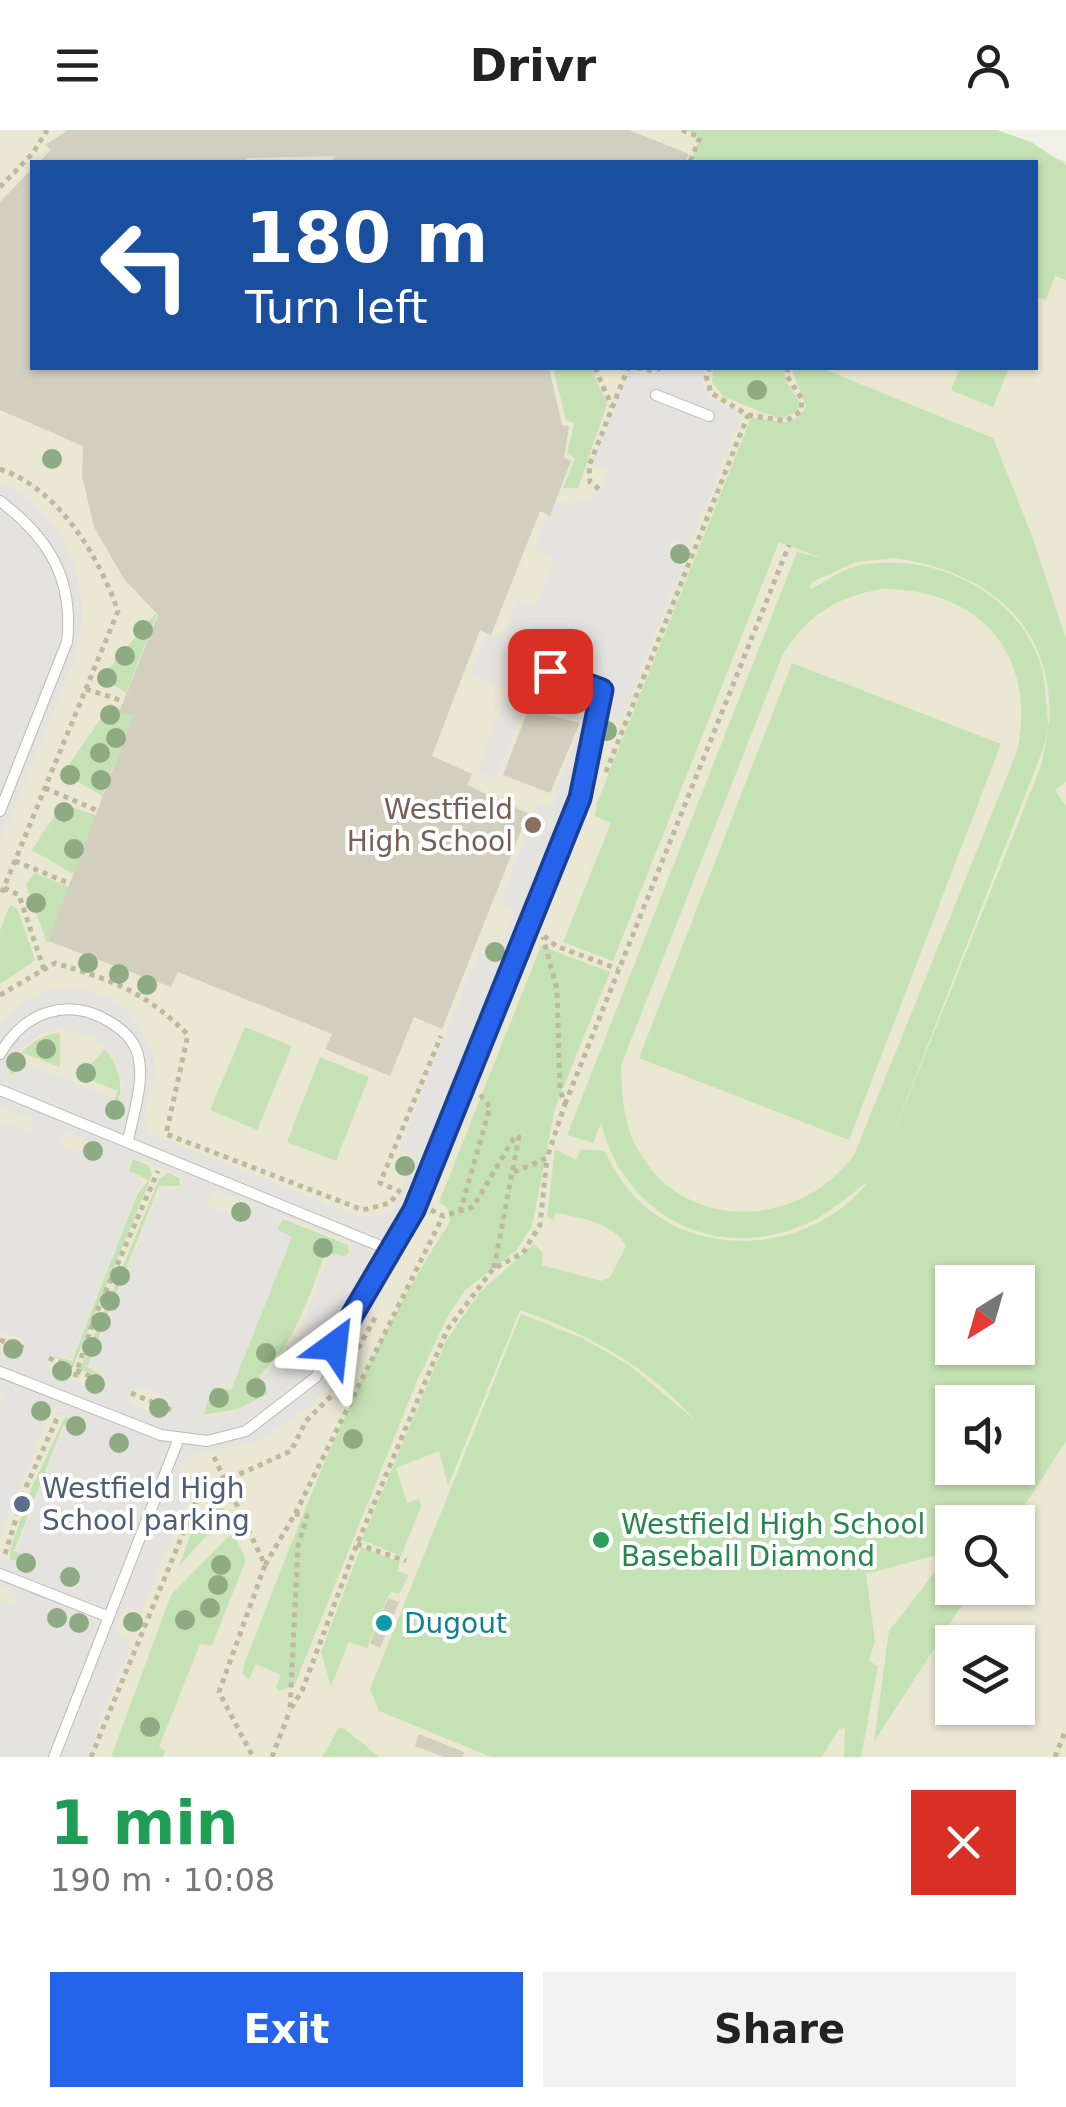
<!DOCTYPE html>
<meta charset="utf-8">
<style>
:root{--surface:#fff;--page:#f2f2f2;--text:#222;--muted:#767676;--accent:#2563eb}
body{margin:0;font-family:"DejaVu Sans",sans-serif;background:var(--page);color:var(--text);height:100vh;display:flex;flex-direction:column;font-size:38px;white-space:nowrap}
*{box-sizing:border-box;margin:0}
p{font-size:32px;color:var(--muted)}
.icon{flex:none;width:55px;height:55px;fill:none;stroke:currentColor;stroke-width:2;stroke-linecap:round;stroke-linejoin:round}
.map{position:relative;height:1627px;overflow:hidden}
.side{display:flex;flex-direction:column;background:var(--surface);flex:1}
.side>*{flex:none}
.top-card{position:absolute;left:30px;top:30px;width:1008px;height:210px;border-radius:0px;box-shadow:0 2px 8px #0004;background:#1a4fa0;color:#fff;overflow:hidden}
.needle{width:65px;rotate:217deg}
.buttons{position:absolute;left:935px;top:1135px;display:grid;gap:20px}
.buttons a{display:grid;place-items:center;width:100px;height:100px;border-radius:0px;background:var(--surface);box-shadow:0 2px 8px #0004;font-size:50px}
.pin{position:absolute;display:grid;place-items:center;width:85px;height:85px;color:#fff;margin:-42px;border-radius:20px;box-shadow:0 5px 15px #0006}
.me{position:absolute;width:110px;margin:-55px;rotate:30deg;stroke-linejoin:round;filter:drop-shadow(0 0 8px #0008)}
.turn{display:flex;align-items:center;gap:35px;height:210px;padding:0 50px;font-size:45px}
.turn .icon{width:130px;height:130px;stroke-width:2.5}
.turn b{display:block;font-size:70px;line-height:85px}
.round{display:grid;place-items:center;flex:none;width:105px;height:105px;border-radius:0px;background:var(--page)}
.overview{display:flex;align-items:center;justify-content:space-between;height:170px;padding:0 50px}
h1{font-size:60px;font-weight:700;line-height:75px;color:#1e9e55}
.cta{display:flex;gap:20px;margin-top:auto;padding:20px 50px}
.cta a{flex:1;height:115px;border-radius:0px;background:var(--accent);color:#fff;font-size:40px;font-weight:700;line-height:115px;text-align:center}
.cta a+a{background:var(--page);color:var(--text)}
header{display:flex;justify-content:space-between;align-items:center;height:130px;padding:0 50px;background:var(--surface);font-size:45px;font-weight:700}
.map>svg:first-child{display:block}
</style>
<header><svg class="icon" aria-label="menu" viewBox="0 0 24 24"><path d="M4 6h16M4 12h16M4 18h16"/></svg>Drivr<svg class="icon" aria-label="person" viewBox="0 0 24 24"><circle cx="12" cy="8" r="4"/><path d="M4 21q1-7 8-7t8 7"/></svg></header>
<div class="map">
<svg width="1066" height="1627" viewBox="0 0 1066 1627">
<rect width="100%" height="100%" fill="#f2f1e8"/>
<!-- education -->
<path fill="#eae8d3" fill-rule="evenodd" d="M0,0H976L1066,31V1627H0ZM32,32H1035V238H32ZM952,1152H1018V1218H952ZM952,1272H1018V1338H952ZM952,1392H1018V1458H952ZM952,1512H1018V1578H952Z"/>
<!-- green -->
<path fill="#c5e2b4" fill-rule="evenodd" d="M686,0H997L1031,12L1066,35V150L1055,146L1046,170L1035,166V32H701L692,28L700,8Z
M553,238H591L607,274L578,358H563L575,328L567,324L574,293L566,290Z
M713,238H784L786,252L800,272L798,281L780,289L724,267L712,252Z
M791,238H821L993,308L1032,406L1066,509V651L1055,660L1066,676V1311L1014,1392H952V1417L948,1422L866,1444L875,1511L869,1531L878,1536L861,1627H844L845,1598L839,1599L822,1627H491L379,1581L370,1559L521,1184L582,1208L629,1235L695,1290C647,1235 588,1204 520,1180L448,1356L439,1321L396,1338L407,1373L419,1369L421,1377L401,1426L362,1410L446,1211L480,1162L534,1114L543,1123L542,1135L601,1151L610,1147L626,1116C613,1092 581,1088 556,1083L553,1091L547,1086L555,1019L576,1030L581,1019L604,1021C611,1032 617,1044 624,1054C684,1134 810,1126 868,1052C849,1064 830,1084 806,1094C715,1134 625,1086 601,993L593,1013L567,1005L797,422L822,428L779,412L613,831L563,812L611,693L595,686L597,673L751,288C773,287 791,304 806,276ZM895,428C989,442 1056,495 1049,597C1045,576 1047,552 1039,530C1014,459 928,420 857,436C840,440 824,453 809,460L812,452L856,432ZM883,459C980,459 1038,525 1017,621L855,1023C803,1099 683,1105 637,1018C623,992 622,964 621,935L783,524C808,485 837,466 883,459ZM1049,597L1041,636L884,1027L1042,622ZM952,1152H1018V1218H952ZM952,1272H1018V1338H952Z
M960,238H1009L993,277L951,260Z
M155,484L157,485L126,563L102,547Z
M792,533L1001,614L849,1010L639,928Z
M111,574L133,587L102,666L63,643Z
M62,674L95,685L96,693L75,745L32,720Z
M34,743L70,757L47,813L26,755Z
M10,775L17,778L35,830L0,854V800Z
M541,816L610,842L555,978L532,1096L516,1121L465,1160L449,1184L417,1251L295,1554L280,1561L276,1558L281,1545L256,1534L249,1549L243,1544L244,1535C302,1385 361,1227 450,1092L448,1079L439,1072Z
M245,897L292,916L257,1000L210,980Z
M60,902V937L23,923L15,944L9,945C20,920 32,908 60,902Z
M105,919C123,940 124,963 113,988L109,984L118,961L81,946Z
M320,927L369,947L336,1031L287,1012Z
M133,1029L148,1035L152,1045L73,1237L53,1226L72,1231L137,1065L148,1050L129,1041Z
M169,1043L179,1048L180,1056H159L87,1237L104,1246L80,1240L159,1049Z
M283,1089L348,1115L349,1122L345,1127L326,1122C308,1168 296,1212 259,1246L268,1264L238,1279L203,1285L213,1257L231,1260L292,1107L277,1100Z
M65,1287L83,1294L84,1300L63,1296L14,1421L30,1428L28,1436L10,1429V1421L31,1359Z
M216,1375L225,1379L232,1393L206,1406L179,1436L199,1382Z
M233,1402L246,1430L212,1515L200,1514L159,1617L165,1621L163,1627H111L171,1465Z
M361,1417L400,1432L397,1441L409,1445L399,1464L392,1462L388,1466L367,1518L349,1512L331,1556L321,1522Z
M952,1420V1458H973L874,1612L889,1501Z
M339,1598L345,1599L379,1627H322Z"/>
<!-- parking -->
<path fill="#e4e3df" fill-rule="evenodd" d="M663,238H705L703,252L710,268L742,283L689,416L675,411L669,417V426L683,432L621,591L607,587L585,684L431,1068L341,1238L313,1274L259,1310L189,1326L181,1332V1341L196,1348L142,1481L129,1477L122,1480L115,1502L131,1511L86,1627H0V1470L14,1474L18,1469L16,1463L0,1457V1427L32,1435L31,1428L16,1422L64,1298L81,1303L85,1299L83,1293L37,1275L31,1277L32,1284L46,1291L0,1407V1272L4,1268L0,1261V1222L16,1228L25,1217L23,1210L0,1201V992L27,1002L34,994L33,989L0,976V894L23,872L49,860H86L109,868L129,882L152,920L156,940L144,992L150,1004L358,1086L376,1087L393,1079L415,1029L399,1018L479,822L497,823L514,781L501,770L537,674L556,676L553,670L582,593L526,572L496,649L478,642L507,559L470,545L488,502L540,524L503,505L517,469L536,477L555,429L535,419L547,382L551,383L556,372L574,375L600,362L608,341L592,334L629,241L645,245ZM58,899L90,905L114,925L123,957L113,989L109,986L115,969L20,931L13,947L8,946L20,920L42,903ZM68,1002L99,1015L102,1023L94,1029L61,1016L58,1010ZM136,1028L181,1046L183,1054L174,1061L161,1056L90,1236L105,1245L102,1257L97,1260L50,1242L47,1232L53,1224L71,1229L143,1048L128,1042V1033ZM215,1060L249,1073L250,1082L243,1088L209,1076L207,1069ZM285,1087L349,1112L352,1120L346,1128L329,1123L298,1206L261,1247L269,1265L234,1283L203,1287L213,1255H232L291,1108L275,1097L277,1090ZM138,1256L171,1269L169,1285L164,1287L131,1274V1260Z
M0,352L28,368L57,399L77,440L83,486L75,528L0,713Z"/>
<!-- building -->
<path fill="#d3cfbe" d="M68,0H629L689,24L685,32H332L335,26L246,28L248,32H39L51,20L45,15Z
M32,39V238H549L562,295L569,296L564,328L571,331L550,386L540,381L491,505L480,500L432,626L472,644L467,655L528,683L442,899L414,887L390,946L325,919L332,904L178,842L171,857L48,811L133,586L119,582L158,485L124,449L94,397L82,346L83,316L0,280V72Z
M528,580L580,593L550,663L503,645Z
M388,1468L399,1472L380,1518L370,1513Z
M419,1604L464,1622L463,1627H444L415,1616Z"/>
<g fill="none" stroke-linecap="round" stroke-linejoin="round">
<!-- lane casing -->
<g stroke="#bdbaab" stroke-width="12">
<path id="lane" d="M656,265L709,286
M0,371C49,408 74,449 67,512L0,681
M0,924C24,882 67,866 110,892C120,898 131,907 136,919C147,946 133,984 128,1011
M0,960L390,1120
M0,1242L161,1305L207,1311L246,1301L316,1247L414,1080L580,668L602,560L551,541
M0,1444L109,1487
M54,1627L179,1308"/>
</g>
<!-- path -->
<path stroke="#bdb89e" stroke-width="5" stroke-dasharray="5 5" stroke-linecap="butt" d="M682,0L700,7L690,32
M0,57L33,23L47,0
M595,238L612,277
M637,238L654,241L660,238
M748,285L786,291L801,281L802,269L786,245L788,238
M0,339C59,359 98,425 118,481L0,767
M599,359L590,352L589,336L628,238
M86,559L123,571
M606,642L748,285L711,263L706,246L710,238
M45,658L96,680
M15,731L71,754
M4,758L19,765L44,840
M544,806L556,816L618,839
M0,865L55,833C112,850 146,862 188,905L166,1004L363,1080L390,1073L399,1061L380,1053L441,906
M565,974L789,415
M431,1080L443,1086L473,1077L515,1006L519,1007L512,1043L547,1028L565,974L560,960L557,859L543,807
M460,1082L490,977L479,963
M494,1138L512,1043
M0,1210L25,1218
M49,1228L103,1252
M75,1247L95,1186L158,1041
M131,1263L171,1280
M214,1327L265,1435L219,1562L253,1627
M295,1384L307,1386L298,1416L290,1580L302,1561L357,1414L447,1200L493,1139L523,1123L540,1095L547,1028
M357,1414L406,1431
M5,1424L26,1357L59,1284
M265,1435L295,1384L443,1086
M91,1627L200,1362L291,1321L306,1291L332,1265L376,1186
M272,1627L290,1580
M1055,1627L1066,1599"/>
<!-- lane -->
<use href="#lane" stroke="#fff" stroke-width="10"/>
</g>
<!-- trees -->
<g fill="#8eab83">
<circle cx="757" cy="260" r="10"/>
<circle cx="52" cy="329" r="10"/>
<circle cx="680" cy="424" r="10"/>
<circle cx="143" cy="500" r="10"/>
<circle cx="125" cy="526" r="10"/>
<circle cx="107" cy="548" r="10"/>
<circle cx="110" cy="585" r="10"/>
<circle cx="607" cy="601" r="10"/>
<circle cx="116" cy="608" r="10"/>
<circle cx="100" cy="623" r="10"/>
<circle cx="70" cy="645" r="10"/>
<circle cx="101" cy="650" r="10"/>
<circle cx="64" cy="682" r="10"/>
<circle cx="74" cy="719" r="10"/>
<circle cx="36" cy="773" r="10"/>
<circle cx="495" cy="822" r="10"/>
<circle cx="88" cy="833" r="10"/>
<circle cx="119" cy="844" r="10"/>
<circle cx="147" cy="855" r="10"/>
<circle cx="46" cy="919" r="10"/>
<circle cx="16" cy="932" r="10"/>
<circle cx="86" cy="943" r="10"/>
<circle cx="115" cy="980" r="10"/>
<circle cx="93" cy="1021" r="10"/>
<circle cx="405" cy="1036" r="10"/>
<circle cx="241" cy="1082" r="10"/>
<circle cx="323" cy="1118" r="10"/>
<circle cx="120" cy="1146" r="10"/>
<circle cx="110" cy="1171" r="10"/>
<circle cx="101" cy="1192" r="10"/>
<circle cx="92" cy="1217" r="10"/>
<circle cx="13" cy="1219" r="10"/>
<circle cx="266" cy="1223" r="10"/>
<circle cx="62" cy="1241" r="10"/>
<circle cx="95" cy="1254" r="10"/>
<circle cx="256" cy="1258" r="10"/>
<circle cx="219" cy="1268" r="10"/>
<circle cx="159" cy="1278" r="10"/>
<circle cx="41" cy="1281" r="10"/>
<circle cx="76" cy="1296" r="10"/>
<circle cx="353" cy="1309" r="10"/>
<circle cx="119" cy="1313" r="10"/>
<circle cx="26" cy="1433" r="10"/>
<circle cx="221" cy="1435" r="10"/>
<circle cx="70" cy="1447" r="10"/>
<circle cx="218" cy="1455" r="10"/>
<circle cx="210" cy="1478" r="10"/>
<circle cx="57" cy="1488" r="10"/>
<circle cx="185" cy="1490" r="10"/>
<circle cx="133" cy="1492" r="10"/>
<circle cx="79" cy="1493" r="10"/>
<circle cx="150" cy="1597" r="10"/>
</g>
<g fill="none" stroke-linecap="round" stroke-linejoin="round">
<!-- route casing -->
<g stroke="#184099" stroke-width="25">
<path id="route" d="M334,1216L414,1080L580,668L602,560L550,541"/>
</g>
<!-- route -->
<use href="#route" stroke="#2563eb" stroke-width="18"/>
</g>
<!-- markers -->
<circle fill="#8d6e63" stroke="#fff" stroke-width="4" cx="533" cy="695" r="10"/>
<circle fill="#5c6f8a" stroke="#fff" stroke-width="4" cx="22" cy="1374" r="10"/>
<circle fill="#2e9e5b" stroke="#fff" stroke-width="4" cx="601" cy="1410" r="10"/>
<circle fill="#0f9aa8" stroke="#fff" stroke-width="4" cx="384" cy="1493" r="10"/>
<g text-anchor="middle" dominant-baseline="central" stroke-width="8" stroke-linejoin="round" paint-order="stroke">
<!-- education labels -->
<g font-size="28" fill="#785e54" stroke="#fff" text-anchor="end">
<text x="513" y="679">Westfield<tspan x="513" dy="32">High School</tspan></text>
</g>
<!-- service labels -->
<g font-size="28" fill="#4e5e75" stroke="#fff" text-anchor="start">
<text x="42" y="1358">Westfield High<tspan x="42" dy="32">School parking</tspan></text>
</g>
<!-- leisure labels -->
<g font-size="28" fill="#27864d" stroke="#fff" text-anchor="start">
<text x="621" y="1394">Westfield High School<tspan x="621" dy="32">Baseball Diamond</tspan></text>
</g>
<!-- culture labels -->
<g font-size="28" fill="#0d838f" stroke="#fff" text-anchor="start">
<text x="404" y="1493">Dugout</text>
</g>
</g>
</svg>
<div class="buttons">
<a><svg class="needle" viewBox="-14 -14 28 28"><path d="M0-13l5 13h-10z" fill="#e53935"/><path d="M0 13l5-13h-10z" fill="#767676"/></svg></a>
<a><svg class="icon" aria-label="sound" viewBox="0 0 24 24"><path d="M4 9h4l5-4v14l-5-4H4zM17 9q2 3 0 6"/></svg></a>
<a><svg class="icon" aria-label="search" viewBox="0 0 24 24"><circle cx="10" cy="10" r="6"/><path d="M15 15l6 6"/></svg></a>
<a><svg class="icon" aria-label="layers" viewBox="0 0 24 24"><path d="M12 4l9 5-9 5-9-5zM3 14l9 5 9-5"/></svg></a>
</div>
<div class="pin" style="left:550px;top:541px;background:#d93025"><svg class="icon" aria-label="arrive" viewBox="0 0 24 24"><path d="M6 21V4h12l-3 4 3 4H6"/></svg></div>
<svg class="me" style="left:334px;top:1216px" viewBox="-20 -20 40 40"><path d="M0-17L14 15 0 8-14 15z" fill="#2563eb" stroke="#fff" stroke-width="4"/></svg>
<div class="top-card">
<div class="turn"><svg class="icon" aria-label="left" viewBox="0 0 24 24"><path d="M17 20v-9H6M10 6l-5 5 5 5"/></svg><div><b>180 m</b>Turn left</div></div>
</div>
</div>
<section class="side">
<div class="overview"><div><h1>1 min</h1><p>190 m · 10:08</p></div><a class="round" style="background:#d93025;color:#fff"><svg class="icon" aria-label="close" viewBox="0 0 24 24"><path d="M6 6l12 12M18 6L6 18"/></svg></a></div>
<div class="cta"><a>Exit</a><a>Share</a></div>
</section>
